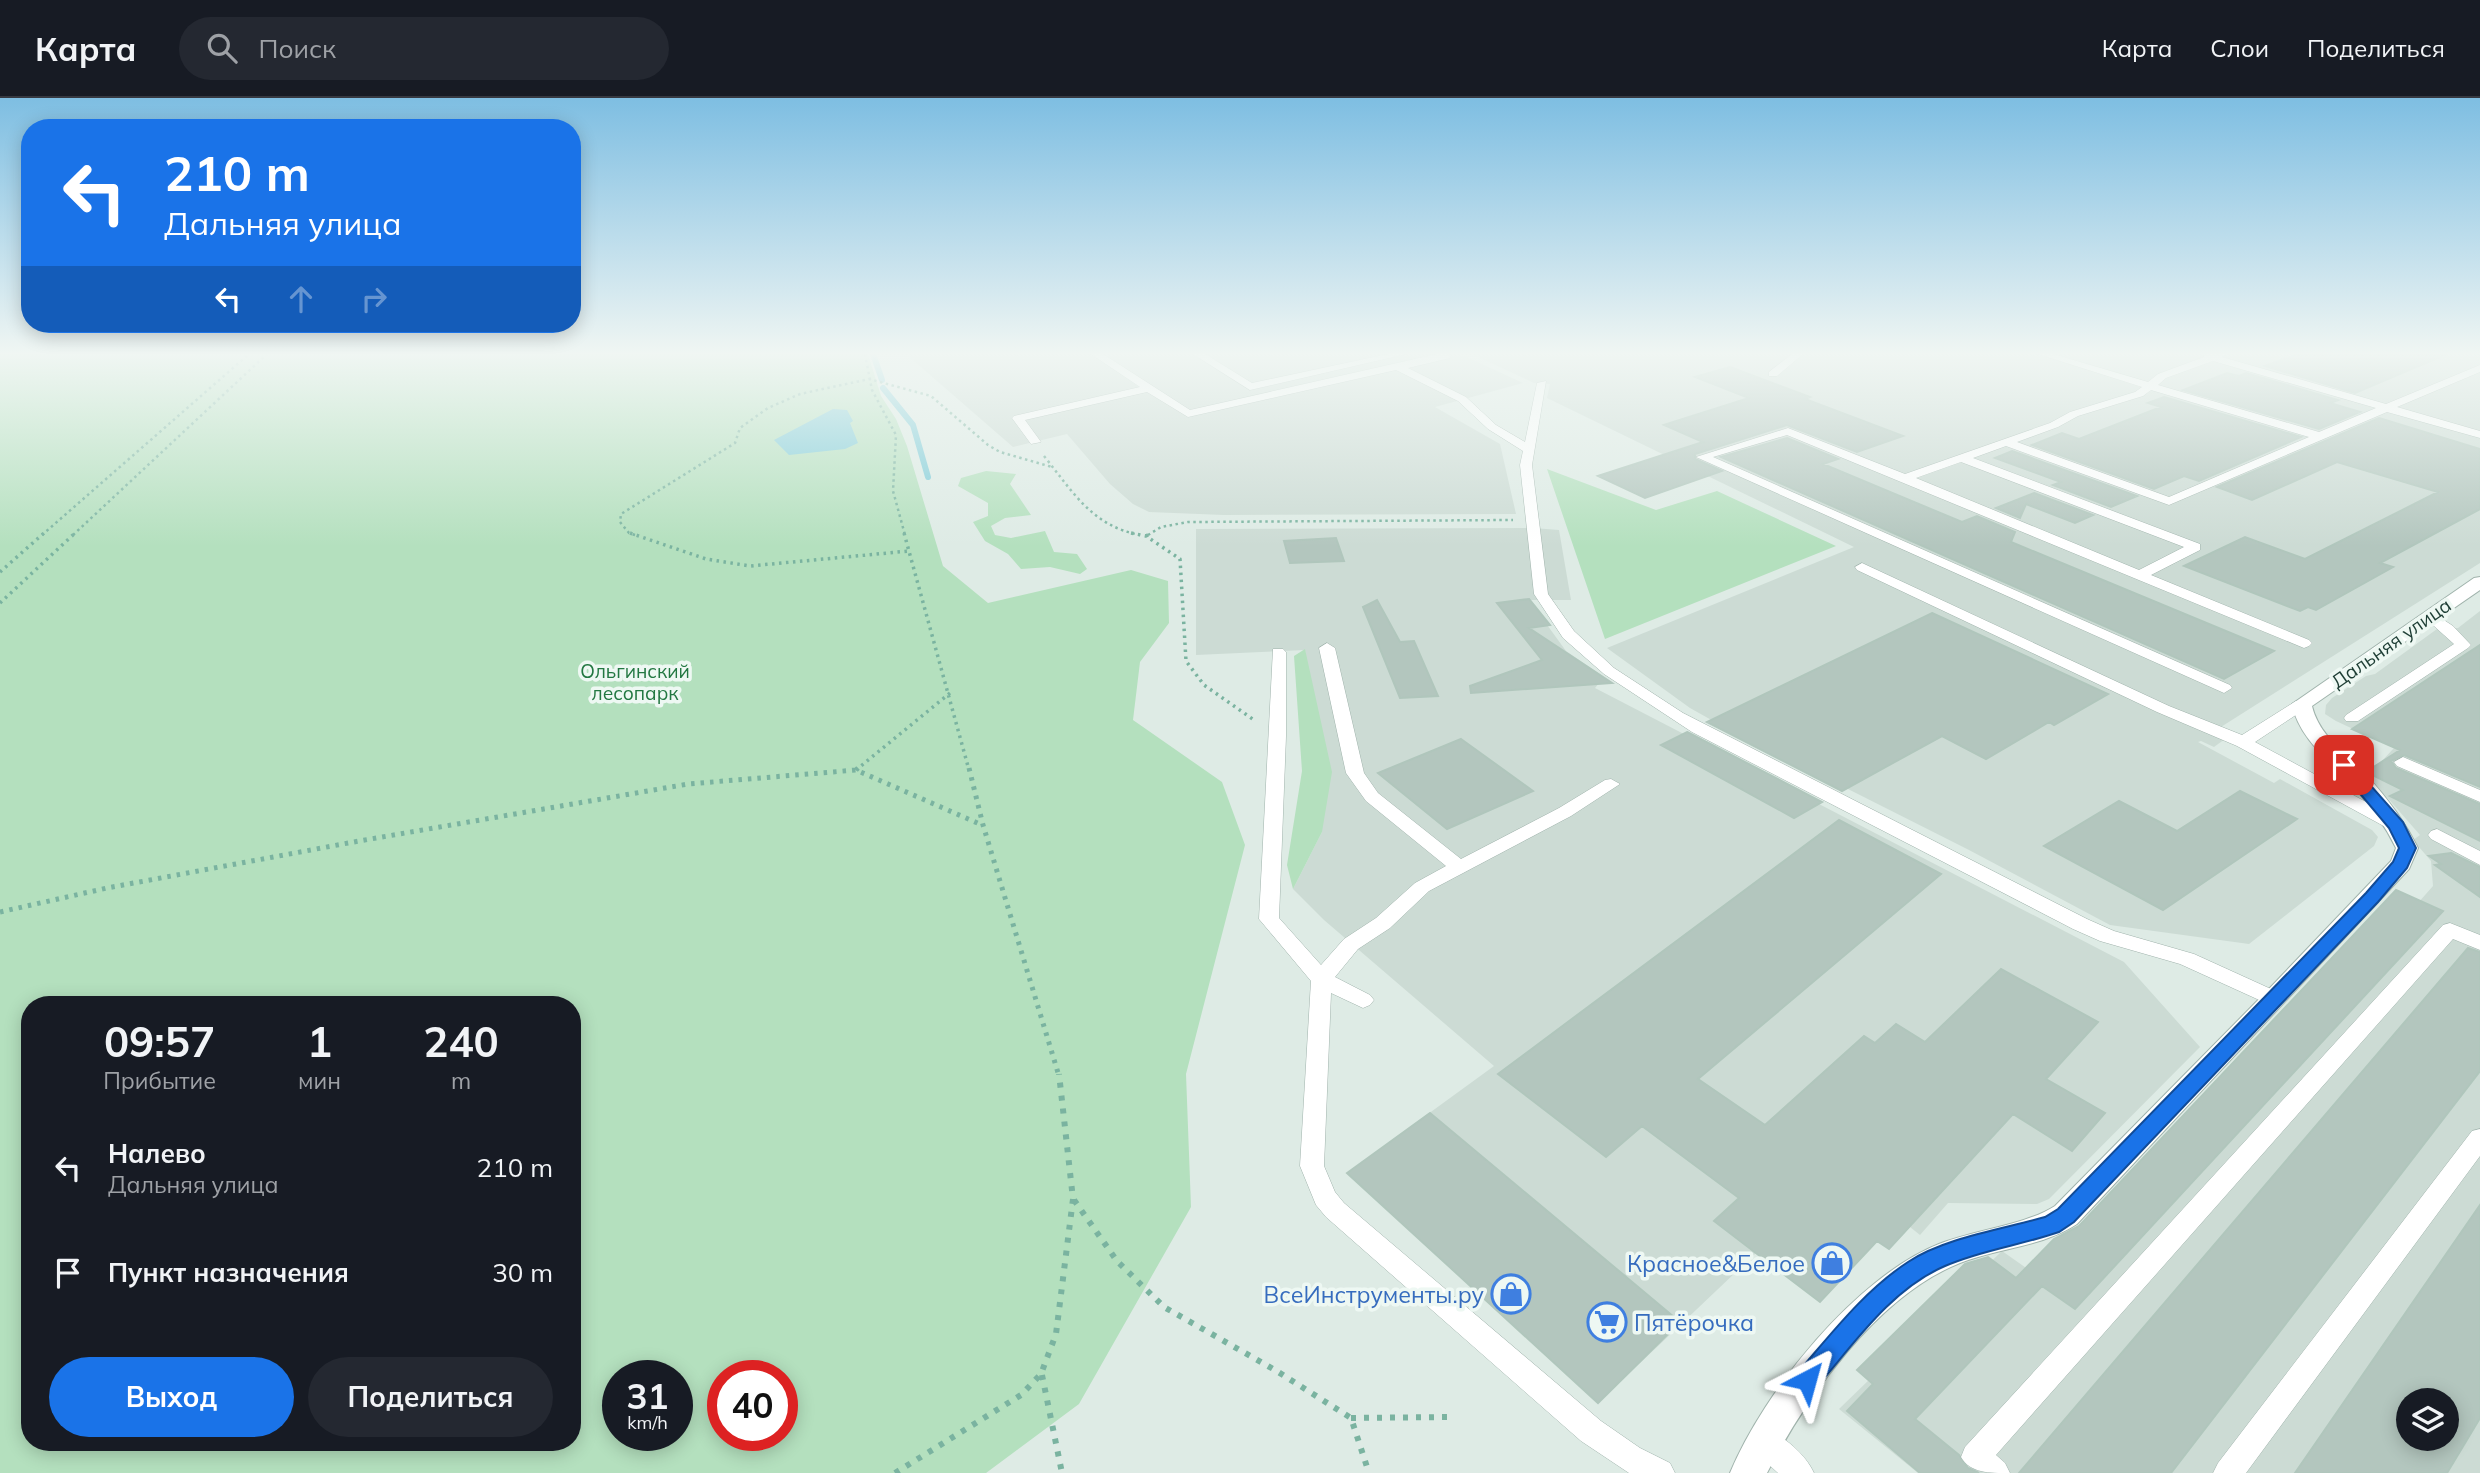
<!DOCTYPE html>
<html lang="ru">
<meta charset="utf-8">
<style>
:root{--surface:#171b24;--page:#242831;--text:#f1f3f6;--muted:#9ea1a6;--line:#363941;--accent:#1a73e8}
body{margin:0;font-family:Mulish,sans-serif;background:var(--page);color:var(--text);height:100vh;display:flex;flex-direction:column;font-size:26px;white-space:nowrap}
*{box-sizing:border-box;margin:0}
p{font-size:23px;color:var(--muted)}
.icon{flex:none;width:38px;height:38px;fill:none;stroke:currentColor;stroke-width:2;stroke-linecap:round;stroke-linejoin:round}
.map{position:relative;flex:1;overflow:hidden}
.panel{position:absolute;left:21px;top:898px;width:560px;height:455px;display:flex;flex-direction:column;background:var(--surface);border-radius:28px;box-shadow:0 4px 18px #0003}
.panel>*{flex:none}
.banner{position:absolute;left:21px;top:21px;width:560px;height:214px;border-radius:28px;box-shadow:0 4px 18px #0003;background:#1a73e8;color:#fff;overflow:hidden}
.tools{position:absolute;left:2396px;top:1290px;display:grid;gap:14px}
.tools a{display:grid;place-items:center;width:63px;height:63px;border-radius:50%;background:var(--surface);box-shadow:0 4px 18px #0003;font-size:35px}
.speed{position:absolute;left:602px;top:1262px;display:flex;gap:14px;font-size:35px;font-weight:700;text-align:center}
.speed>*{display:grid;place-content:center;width:91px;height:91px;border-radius:50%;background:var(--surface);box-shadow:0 4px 18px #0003;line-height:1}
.speed small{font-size:18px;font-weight:400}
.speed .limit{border:10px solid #d22;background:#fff;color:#111}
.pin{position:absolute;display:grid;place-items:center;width:60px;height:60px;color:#fff;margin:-30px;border-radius:14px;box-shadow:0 4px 10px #0006}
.me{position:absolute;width:77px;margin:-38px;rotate:39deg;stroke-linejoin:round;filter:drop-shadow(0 0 5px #0008)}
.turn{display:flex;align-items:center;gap:24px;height:147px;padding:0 28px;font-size:32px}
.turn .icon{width:91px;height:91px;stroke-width:2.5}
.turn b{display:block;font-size:49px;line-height:60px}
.lanes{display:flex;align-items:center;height:66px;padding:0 28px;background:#0003;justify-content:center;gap:35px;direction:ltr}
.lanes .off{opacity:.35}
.eta{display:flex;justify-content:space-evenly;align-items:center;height:119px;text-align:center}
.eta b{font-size:42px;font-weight:700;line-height:49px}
.primary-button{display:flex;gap:14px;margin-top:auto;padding:14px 28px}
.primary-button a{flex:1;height:80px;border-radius:42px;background:var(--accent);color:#fff;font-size:28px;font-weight:700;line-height:80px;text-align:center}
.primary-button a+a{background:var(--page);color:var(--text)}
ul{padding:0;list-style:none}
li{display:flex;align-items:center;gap:21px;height:105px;padding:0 28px}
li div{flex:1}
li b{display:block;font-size:26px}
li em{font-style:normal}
header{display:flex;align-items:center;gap:42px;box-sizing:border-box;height:98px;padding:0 35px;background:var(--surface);border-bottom:2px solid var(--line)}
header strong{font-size:33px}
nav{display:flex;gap:38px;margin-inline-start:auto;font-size:24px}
.search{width:490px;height:63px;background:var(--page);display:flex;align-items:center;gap:18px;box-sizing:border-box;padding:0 24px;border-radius:38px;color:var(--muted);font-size:26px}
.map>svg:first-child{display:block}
</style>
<header>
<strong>Карта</strong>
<div class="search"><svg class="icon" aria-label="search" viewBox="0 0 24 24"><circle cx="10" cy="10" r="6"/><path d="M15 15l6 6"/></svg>Поиск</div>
<nav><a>Карта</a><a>Слои</a><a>Поделиться</a></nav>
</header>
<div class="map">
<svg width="2480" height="1375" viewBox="0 0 2480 1375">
<rect width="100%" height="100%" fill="#deebe5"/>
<!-- built -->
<path fill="#ccdbd4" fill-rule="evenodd" d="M906,256H1460L1523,285L1435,309L1500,346L1516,416L1224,417L1149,414L1133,406L1110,386L1067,336L1013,349Z
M1472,256H2480V465L2213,634L2225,641L2214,649L2201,643L2198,644L2274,685L2280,681L2372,732L2378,739L2374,748L2249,846L2110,827L1969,752L1715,624L1690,610L1607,550L1854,449L1547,300L1550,286L1534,285Z
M1533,430L1559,432L1571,502H1529L1566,553L1604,579L1595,590L2124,864L2200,949L2049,1101L2037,1106L1948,1105L1920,1137L1910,1129L1889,1151L1877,1143L1820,1204L1756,1155L1598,1305L1347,1075L1494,968L1324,822L1293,791L1322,734L1305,552L1196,557V431Z
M2480,513V1375H1918L1839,1311L2002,1153L2069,1200L2433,788L2431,763L2413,742L2420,737L2365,674L2380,665L2394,650L2336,623L2325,616L2326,607L2332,600L2366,578L2375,576L2437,531L2458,530ZM2408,1302H2446V1340H2408Z"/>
<!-- green -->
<path fill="#b4e0be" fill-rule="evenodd" d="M0,256H868L881,298L896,321L907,348L943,468L988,505L1131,472L1168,483L1169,525L1140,564L1133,622L1222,684L1245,747L1186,976L1191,1109L1079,1306L986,1375H0ZM30,906H572V1344H30ZM618,1278H677V1337H618ZM723,1278H782V1337H723Z
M1547,371L1656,412L1717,393L1836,448L1605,541Z
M986,373L1016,376L1010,386L1031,417L1005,420L991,428L995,437L1011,440L1045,433L1054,454L1077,456L1087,471L1080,476L1050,469L1021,471L1008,456L985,443L973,424L988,418V405L958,388L961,380Z
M1305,551L1332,674L1322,734L1293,791L1287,767L1302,673L1294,558Z"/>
<!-- water -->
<path fill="#7fccd8" d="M833,311L847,312L853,323L850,325L858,345L845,351L789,357L774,342Z"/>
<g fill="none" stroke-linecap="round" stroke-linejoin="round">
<!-- stream -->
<path stroke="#7fccd8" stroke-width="6" d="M873,256L882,282
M883,290L913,327L928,379"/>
</g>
<!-- building -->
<path fill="#b3c6be" stroke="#b0c6bc" stroke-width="2" fill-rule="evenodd" d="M2298,256H2447L2355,295L2265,268Z
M1730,269L1810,299L1805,301L1903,338L1857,354L1787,327L1695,356V361L1722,373L1645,400L1598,378L1703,344L1664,327L1749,300L1695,279Z
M2227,275L2239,278L2246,275L2338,302L2330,305L2360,314L2319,331L2183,292Z
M2164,299L2301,339L2199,383L2184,378L2154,391L2032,347L2062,335L2079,341L2161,309L2148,305Z
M2379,320L2480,351V411L2380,465L2393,469L2316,512L2308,509L2300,513L2184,468L2245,439L2305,461L2438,394L2337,364L2252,402L2217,389Z
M1787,340L1838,361L1823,366L1962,424L1977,418L2015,434L2011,444L2274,553L2224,581L1721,359Z
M2012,353L2137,398L2111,409L2053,387L2061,384L1995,360Z
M2034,395L2093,417L2075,425L2026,406L2020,420L1996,410Z
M1336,440L1344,463L1290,465L1284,443Z
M1529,501L1550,527L1529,530L1612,585L1471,595L1470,588L1542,562L1497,505Z
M1377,502L1400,544L1414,543L1438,598L1400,600L1363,509Z
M1932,515L2108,596L2054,627L2049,624L1986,661L1942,638L1842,693L1707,624Z
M2480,547V689L2404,657L2391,663L2396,670L2480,706V743L2390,698L2403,692L2366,674L2400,652L2352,631Z
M1687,634L1691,636L1822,704L1794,720L1661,647Z
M1461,641L1533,693L1447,731L1378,675Z
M2240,693L2297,721L2163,812L2044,748L2119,703L2177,733Z
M1839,722L1941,776L1698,981L1765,1027L1864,938L1875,945L1896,926L1925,944L2001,871L2098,924L2046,981L2105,1015L2072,1053L2013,1016L1889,1151L1877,1143L1820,1204L1714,1123L1739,1100L1642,1028L1606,1059L1498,976Z
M2451,755L2480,769V799L2435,767L2441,766L2429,758Z
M2396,792L2443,813L2075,1211L2042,1188L1915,1321L1959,1357L1968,1370L1979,1375H1920L1847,1313L1873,1286L1857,1272L1965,1166L1988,1159L2016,1180L2054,1141L2079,1128Z
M2468,850L2480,854V973L2171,1375H2019Z
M1430,1015L1680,1224L1598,1305L1347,1075Z
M2480,1107V1320L2447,1375H2295ZM2408,1302H2446V1340H2408Z"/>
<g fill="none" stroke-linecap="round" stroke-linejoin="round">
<!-- service casing -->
<g stroke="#a0b3ac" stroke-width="1">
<path id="service" d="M1091,256H1103L1190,312L1437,256H1449L1450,260L1408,270L1466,299L1496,327L1525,344L1537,285L1546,283L1532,367L1548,496L1574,533L1614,570L1683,615L2087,821L2114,833L2194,856L2282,896L2286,901L2282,906L2275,909L2268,906L2180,866L2100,843L2073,831L1692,634L1604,576L1563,540L1534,496L1520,367L1523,353L1488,331L1458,303L1396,272L1188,319L1147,294L1025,322L1041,344L1031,346L1012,320L1014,318L1140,289Z
M1193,256H1205L1252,285L1388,256H1406L1250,292Z
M1792,256H1803L1777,278H1769V274Z
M2038,256H2053L2148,284L2158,276L2204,259V256H2226L2222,259L2386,306L2480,267V274L2397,309L2480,333V340L2387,314L2169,407L2006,348L1973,360L2200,446V452L2151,477L2309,542L2312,545L2309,548L2304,550L1787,337L1713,359L2230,587L2232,590L2224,595L1696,359L1788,330L1905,376L2050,325L2070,314L2135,294L2142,289ZM2213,263L2376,310L2319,334L2158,287L2166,280ZM2151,292L2309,339L2169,399L2017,344L2058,329L2078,318L2143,298ZM1961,364L2184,449L2139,472L1916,380Z
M1862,465L2169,608L2242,637L2296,603H2308L2310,606L2308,609L2255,644L2403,724L2406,728L2397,734L2391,732L2237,648L2157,614L1857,472L1855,469Z
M2430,513L2453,528L2471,547L2468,550L2358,623H2346L2344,620L2346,617L2454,546L2425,520L2423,517Z
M1327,545L1335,550L1364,675L1378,695L1461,761L1559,710L1605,682L1611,681L1620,686L1571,718L1429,793L1390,830L1358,851L1335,879L1370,897L1374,902L1370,907L1363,910L1331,895L1324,1068L1335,1094L1344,1105L1601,1323L1640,1350L1670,1365L1675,1375H1629L1581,1343L1326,1119L1316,1107L1300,1068L1311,883L1259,821L1273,551H1283L1286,554V638L1279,820L1321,867L1344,841L1376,820L1415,785L1446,768L1366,703L1346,675L1319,550Z
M2403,659L2480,692V704L2397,668L2394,664Z
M2437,731L2480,753V767L2431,741L2428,737L2431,733Z
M2450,825L2480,837V852L2453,841L1996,1357L2005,1365L2010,1375C1989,1375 1970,1375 1961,1359L1965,1349L2443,827Z
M2480,1031V1058L2246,1375H2213L2218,1365L2472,1033Z
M1766,1331C1784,1338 1806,1357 1814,1375H1778L1756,1355L1752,1345L1756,1335Z"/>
</g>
<!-- tertiary casing -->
<g stroke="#a0b3ac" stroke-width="2">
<path id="tertiary" d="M2480,479V492L2312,608C2319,638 2348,658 2368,679C2388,701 2405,724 2418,750L2409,771L2077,1126C2042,1149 1998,1150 1960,1165C1877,1198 1807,1298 1767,1375H1730C1764,1293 1856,1179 1939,1146C1974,1132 2026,1127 2055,1108L2266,894L2391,763L2396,750C2385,727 2370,707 2353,688C2330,663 2299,641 2292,606L2474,480Z"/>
</g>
<!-- path-far3 -->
<path stroke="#7ab3a0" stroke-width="2.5" stroke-dasharray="2.5 3.5" stroke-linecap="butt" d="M865,256L872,292L896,337L893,393L905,437
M1044,358C1073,394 1092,428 1140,437
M42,437L249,256
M73,437L267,256
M635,437L629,435L620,424L621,416L735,345L740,330L768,310L800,296L869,281L931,298L988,347L1000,354L1052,369
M1148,437L1161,429L1188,424L1513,422"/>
<!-- path-far2 -->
<path stroke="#7ab3a0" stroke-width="3.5" stroke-dasharray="2.5 4.5" stroke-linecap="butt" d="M630,435L706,461L750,468L909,453
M904,435L969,672
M1131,435L1146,438L1180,461L1186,563L1204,587L1254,622
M1146,438L1151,435
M0,474L44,435
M0,505L75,435
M856,672L950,595"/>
<!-- path-far1 -->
<path stroke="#7ab3a0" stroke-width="5" stroke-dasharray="3.5 6" stroke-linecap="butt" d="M969,670L983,727L1059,978
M856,672L858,670
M0,814L107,790L359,743L688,686L856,672L982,727"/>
<!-- path -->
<path stroke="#7ab3a0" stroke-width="6" stroke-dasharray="5 8" stroke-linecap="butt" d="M1074,1102L1117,1163L1164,1209L1275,1272L1351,1320L1369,1375
M1042,1277L1062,1375
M1351,1320L1454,1319
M895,1375L1021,1297L1041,1276L1056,1236L1073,1101L1059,976"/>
<!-- service -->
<use href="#service" fill="#fff" fill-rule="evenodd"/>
<!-- tertiary -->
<use href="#tertiary" fill="#fff" fill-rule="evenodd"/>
</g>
<!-- sky -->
<linearGradient id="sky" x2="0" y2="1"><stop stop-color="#7ebee2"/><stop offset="0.57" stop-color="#f0f6f3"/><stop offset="1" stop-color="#f0f6f3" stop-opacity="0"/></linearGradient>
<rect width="2480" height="448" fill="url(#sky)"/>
<!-- route -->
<path fill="#1a73e8" stroke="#114b97" stroke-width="2" d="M2344,662L2349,663L2403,724L2416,750L2407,770L2378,804L2074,1124L2059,1134C2022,1147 1981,1152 1945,1168C1891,1191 1853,1247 1816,1290L1807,1294L1799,1290L1795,1282L1799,1273C1832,1235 1865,1192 1908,1164C1944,1140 2003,1131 2045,1119L2058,1111L2366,795L2393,764L2399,750L2389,730L2336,667Z"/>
<!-- icons -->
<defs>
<g id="shop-ring" transform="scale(2.0125)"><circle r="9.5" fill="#eef8f3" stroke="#3f7fe0" stroke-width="1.5"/><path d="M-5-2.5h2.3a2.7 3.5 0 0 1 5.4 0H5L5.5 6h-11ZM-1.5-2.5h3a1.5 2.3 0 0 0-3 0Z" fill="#3f7fe0"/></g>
<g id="supermarket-ring" transform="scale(2.0125)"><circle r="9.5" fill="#eef8f3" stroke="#3f7fe0" stroke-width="1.5"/><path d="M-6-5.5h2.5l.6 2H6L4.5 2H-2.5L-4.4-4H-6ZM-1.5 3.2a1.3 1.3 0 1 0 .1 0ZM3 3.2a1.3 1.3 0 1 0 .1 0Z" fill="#3f7fe0"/></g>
</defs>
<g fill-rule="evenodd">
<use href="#shop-ring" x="1832" y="1165"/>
<use href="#shop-ring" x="1511" y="1196"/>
<use href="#supermarket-ring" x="1607" y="1224"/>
</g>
<g text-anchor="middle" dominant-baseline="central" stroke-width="7" stroke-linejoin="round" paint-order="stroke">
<!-- street labels -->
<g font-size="19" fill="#1d3d34" stroke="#eef8f3">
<text transform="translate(2391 545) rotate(-35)">Дальняя улица</text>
</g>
<!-- park labels -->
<g font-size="19" fill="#237842" stroke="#eef8f3">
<text x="635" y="573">Ольгинский<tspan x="635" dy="22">лесопарк</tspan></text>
</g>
<!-- near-shop labels -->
<g font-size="23" fill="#366cbe" stroke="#eef8f3" text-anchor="end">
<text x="1805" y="1165">Красное&amp;Белое</text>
<text x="1484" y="1196">ВсеИнструменты.ру</text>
<text x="1634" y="1224" text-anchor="start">Пятёрочка</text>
</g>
</g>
</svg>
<div class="tools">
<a><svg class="icon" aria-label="layers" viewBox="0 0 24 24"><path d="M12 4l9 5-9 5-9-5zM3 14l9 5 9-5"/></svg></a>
</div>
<div class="speed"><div>31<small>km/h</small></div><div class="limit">40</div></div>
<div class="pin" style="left:2344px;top:667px;background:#d93025"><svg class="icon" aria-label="arrive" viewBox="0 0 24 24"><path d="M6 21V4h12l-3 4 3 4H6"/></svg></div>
<svg class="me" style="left:1807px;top:1282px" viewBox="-20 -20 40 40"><path d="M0-17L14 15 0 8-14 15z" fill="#1a73e8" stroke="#fff" stroke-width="4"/></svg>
<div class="banner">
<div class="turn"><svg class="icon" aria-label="left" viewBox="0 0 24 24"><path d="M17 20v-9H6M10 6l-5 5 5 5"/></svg><div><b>210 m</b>Дальняя улица</div></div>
<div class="lanes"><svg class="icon" aria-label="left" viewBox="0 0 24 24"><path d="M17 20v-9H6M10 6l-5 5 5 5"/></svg><svg class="icon off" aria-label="ahead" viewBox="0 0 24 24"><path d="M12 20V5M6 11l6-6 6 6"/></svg><svg class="icon off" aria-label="right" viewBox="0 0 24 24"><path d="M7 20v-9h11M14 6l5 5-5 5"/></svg></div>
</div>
<section class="panel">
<div class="eta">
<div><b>09:57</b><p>Прибытие</p></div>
<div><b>1</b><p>мин</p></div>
<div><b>240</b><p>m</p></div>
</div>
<ul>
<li><svg class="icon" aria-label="left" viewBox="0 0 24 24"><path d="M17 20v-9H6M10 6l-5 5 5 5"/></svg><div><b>Налево</b><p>Дальняя улица</p></div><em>210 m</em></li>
<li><svg class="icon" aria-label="arrive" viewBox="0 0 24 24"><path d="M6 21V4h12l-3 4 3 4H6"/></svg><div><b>Пункт назначения</b></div><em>30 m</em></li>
</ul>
<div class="primary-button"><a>Выход</a><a>Поделиться</a></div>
</section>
</div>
